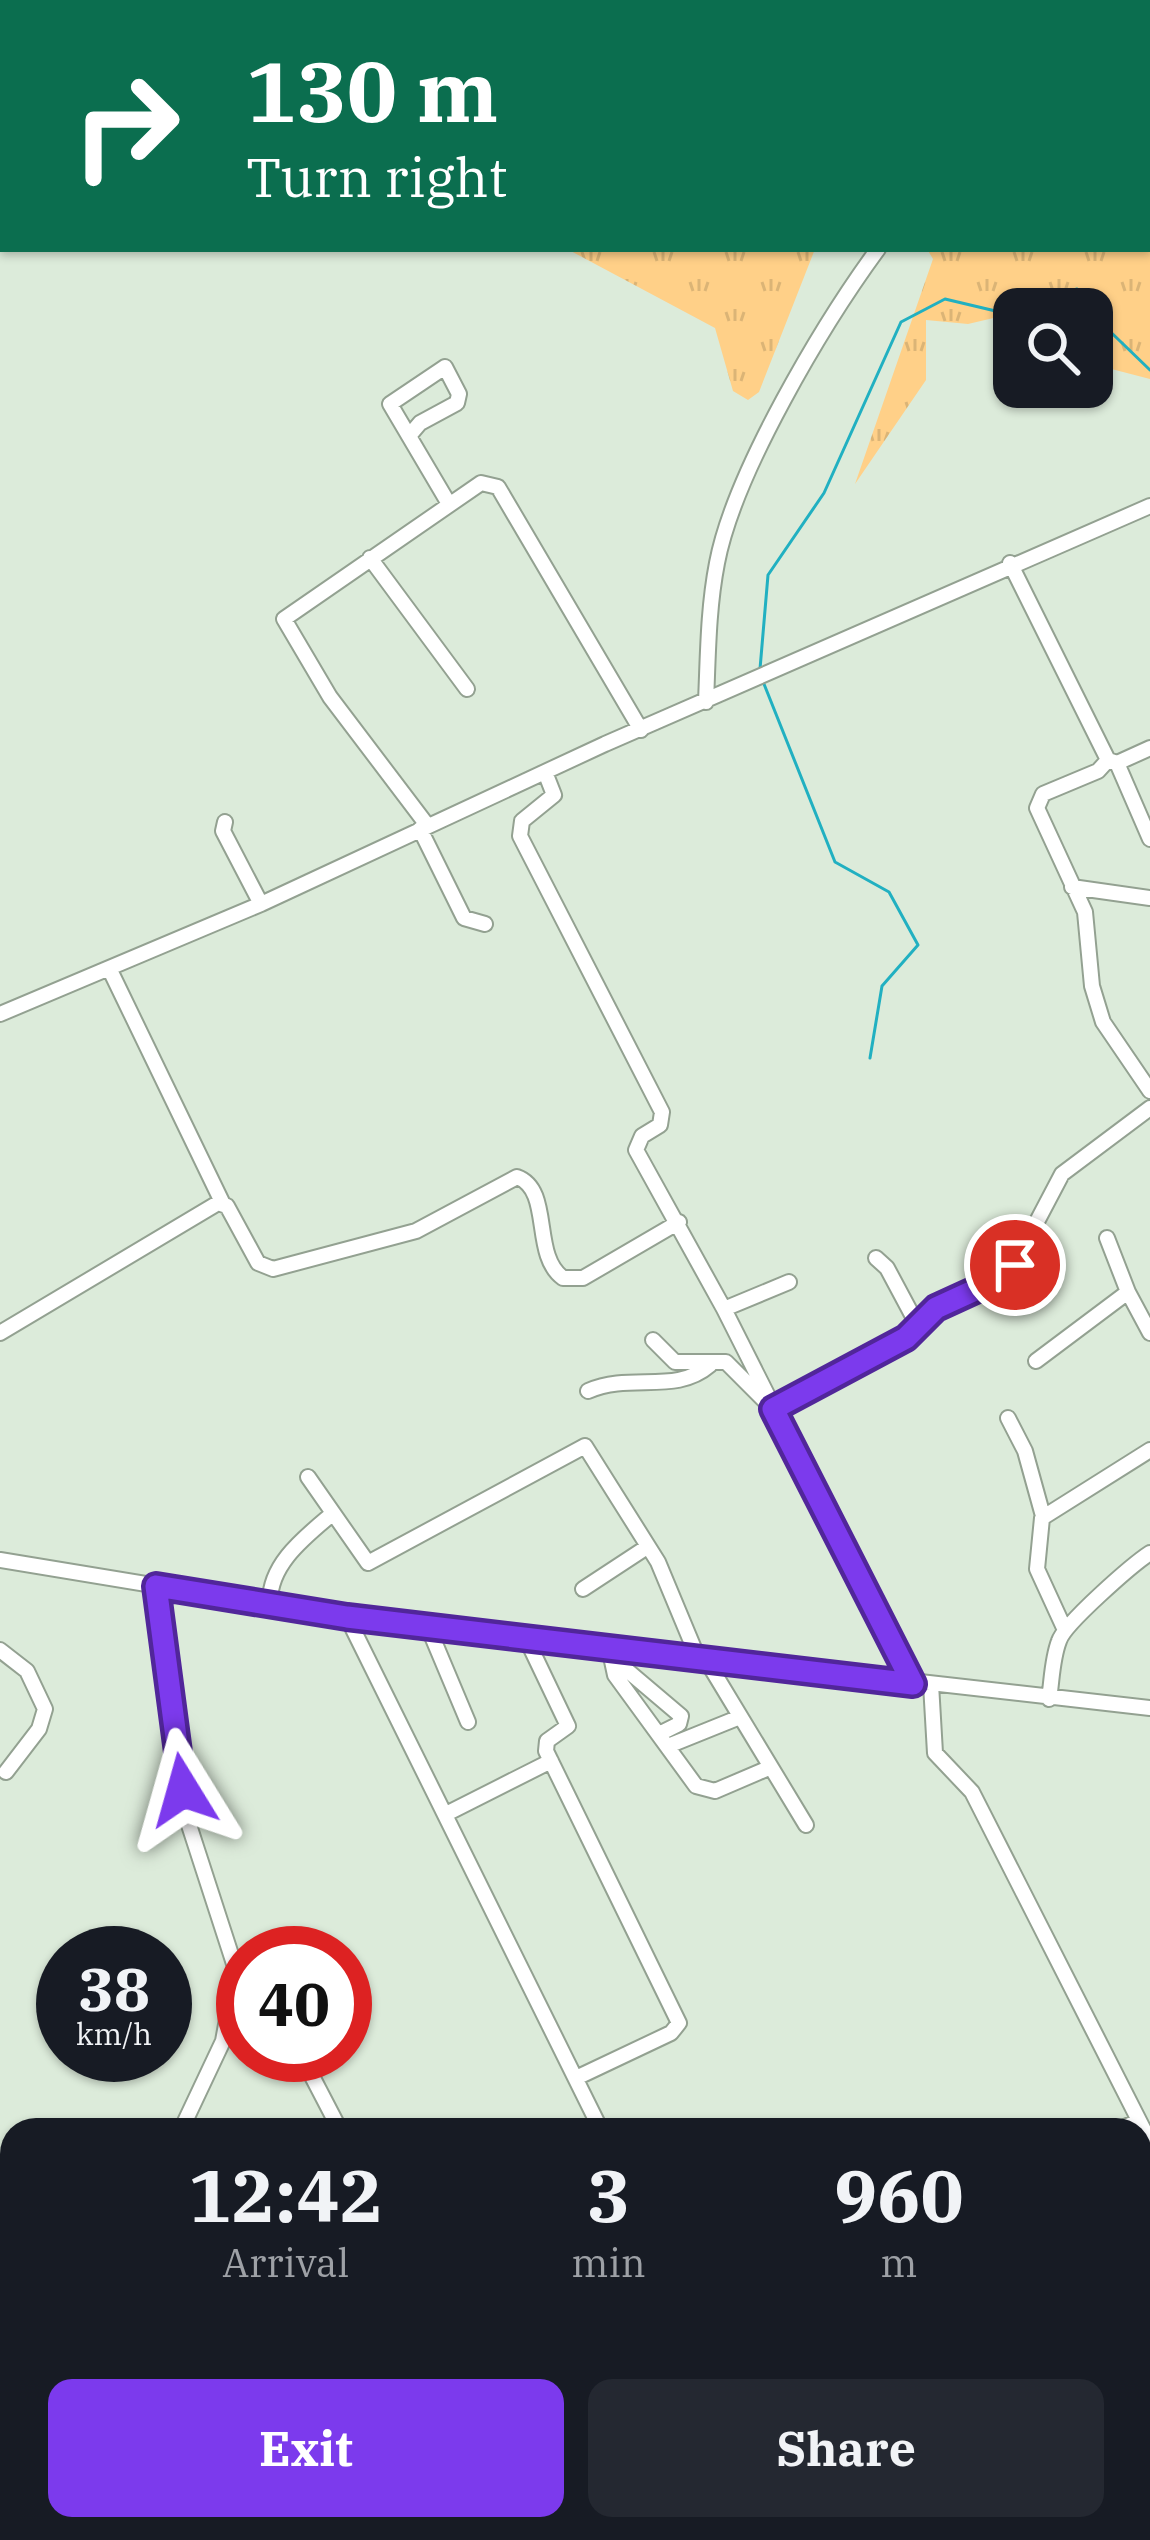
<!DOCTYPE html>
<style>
:root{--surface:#171b24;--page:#242831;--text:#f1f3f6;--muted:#9ea1a6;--accent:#7c3aed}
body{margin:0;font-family:"IBM Plex Serif",serif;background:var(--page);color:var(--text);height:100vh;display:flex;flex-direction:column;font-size:45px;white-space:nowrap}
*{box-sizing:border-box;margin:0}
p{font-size:39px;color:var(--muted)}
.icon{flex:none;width:66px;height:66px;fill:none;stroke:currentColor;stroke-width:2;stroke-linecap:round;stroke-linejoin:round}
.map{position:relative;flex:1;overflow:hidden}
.sheet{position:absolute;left:0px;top:2118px;width:1152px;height:423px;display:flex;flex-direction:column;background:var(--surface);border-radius:36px 36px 0 0;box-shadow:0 3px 9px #0004}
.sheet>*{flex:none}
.hud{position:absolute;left:0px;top:0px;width:1152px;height:252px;box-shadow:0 3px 9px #0004;background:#0b6e4f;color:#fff;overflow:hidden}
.buttons{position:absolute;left:993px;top:288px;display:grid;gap:24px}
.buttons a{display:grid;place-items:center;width:120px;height:120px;border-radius:24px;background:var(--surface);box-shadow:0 3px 9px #0004;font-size:60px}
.speed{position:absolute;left:36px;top:1926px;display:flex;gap:24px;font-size:60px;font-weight:700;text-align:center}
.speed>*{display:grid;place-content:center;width:156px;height:156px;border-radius:50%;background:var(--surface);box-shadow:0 3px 9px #0004;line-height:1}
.speed small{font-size:30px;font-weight:400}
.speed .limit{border:18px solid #d22;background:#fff;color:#111}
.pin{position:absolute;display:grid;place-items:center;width:102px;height:102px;color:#fff;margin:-51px;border:6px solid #fff;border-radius:50%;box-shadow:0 3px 12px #0007}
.me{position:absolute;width:132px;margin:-66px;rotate:352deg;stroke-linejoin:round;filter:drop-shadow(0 0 9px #0008)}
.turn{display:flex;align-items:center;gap:42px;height:252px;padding:0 48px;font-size:54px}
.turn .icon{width:156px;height:156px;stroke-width:2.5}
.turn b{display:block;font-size:84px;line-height:102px}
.eta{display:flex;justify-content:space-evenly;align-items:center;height:204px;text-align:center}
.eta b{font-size:72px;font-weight:700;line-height:84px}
.button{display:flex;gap:24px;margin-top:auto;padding:24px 48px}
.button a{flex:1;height:138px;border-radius:24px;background:var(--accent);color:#fff;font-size:48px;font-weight:700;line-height:138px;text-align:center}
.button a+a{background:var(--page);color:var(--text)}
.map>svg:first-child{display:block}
</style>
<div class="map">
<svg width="1150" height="2540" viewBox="0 0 1150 2540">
<defs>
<pattern id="grass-tufts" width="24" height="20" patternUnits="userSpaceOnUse" patternTransform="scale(3)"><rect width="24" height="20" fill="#ffd088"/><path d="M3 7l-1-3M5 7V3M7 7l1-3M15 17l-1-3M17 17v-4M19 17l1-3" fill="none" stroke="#dbb476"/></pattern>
</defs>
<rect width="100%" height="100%" fill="#dcebda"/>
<!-- grass -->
<path fill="url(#grass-tufts)" d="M109,0H521V3H111Z
M1100,0L1150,1V379L1096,365L1092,309H1065L1061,302L968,324L926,320V380L855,484L933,259L927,249H1149V3H1096Z
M567,249H815L759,392L748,400L733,391L715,328Z"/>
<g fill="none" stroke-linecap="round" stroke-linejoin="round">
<!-- stream -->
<path stroke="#21b0c1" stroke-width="3" d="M1017,308L1077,289L1086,309
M1092,314L1150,370
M760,669L768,575L824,493L901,322L945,299L1004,313L1014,309
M764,684L835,862L889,892L918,945L882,986L870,1058"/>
<!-- minor casing -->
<g stroke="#93a191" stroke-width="18">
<path id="minor" d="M849,0L853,3
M1018,3L1019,0
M409,436L420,423L457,403L459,394L445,367L390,404L449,504
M370,558L467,689
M1010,563L1108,760
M706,702C708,656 708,609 717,563C734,473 823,324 878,249
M1150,748L1117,763L1108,760L1098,771L1043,794L1037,808L1085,912L1092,986L1103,1022L1150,1091
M1117,763L1150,839
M545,772L554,795L522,821L520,836L662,1112L660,1125L642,1136L636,1150L724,1309L913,1684
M225,822L223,831L261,904
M427,825L330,697L284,619L481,483L498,487L641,730
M420,829L464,918L485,924
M1072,887L1150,898
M109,968L223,1204
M0,1014L261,904L605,744L1150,506
M1107,1238L1128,1292
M876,1258L887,1268L918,1326
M724,1309L789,1282
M0,1333L218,1203L227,1206L258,1263L273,1269L416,1231L517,1177C553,1190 531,1255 563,1278H583L679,1222
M653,1340L675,1362H726L773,1409L898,1343L936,1308L1011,1271L1062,1174L1150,1108
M1036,1361L1128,1292L1150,1333
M588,1391C632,1372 675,1395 710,1365
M1008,1418L1025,1451L1043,1516
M308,1477L368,1563L585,1446L658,1562L698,1658
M0,1560L347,1617L1150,1708
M156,1586L189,1825L236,1970L223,2041L181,2130
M583,1589L647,1547
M270,1603C269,1564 305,1537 332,1514
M347,1617L601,2130
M426,1622L468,1722
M1065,1630L1037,1569L1042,1518L1150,1450
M526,1638L568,1726L547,1741L546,1751L679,2023L671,2033L576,2078
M609,1647L615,1675L696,1786L715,1791L771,1767
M0,1650L27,1671L45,1709L39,1729L6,1772
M609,1655L681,1716L679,1724L659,1734
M705,1658L806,1825
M931,1684L935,1753L972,1792L1150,2142
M1049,1699C1052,1680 1052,1659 1059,1641C1064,1624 1133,1564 1150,1553
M668,1746L740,1717
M448,1813L551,1761
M301,2055L340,2130
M1119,2130L1138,2121
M0,2513L12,2487
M365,2529L371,2540
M313,2540L337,2529"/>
</g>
<!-- minor -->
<use href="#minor" stroke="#fff" stroke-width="14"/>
</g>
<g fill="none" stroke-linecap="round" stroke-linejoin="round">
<!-- route casing -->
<g stroke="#51269a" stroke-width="30">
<path id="route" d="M183,1790L156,1586L347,1617L913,1684L773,1409L906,1338L936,1308L997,1280L1015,1265"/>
</g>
<!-- route -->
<use href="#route" stroke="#7c3aed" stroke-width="21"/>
</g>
</svg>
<div class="buttons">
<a><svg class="icon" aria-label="search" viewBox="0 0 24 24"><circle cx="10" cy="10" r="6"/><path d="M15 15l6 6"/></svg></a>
</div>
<div class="speed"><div>38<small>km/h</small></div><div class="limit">40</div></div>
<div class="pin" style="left:1015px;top:1265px;background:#d93025"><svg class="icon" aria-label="arrive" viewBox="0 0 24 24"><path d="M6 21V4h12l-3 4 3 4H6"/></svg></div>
<svg class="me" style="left:183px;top:1790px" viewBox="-20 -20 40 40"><path d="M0-17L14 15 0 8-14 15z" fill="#7c3aed" stroke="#fff" stroke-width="4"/></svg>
<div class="hud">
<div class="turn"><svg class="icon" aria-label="right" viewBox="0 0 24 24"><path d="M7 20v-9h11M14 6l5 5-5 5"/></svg><div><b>130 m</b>Turn right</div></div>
</div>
<section class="sheet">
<div class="eta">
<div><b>12:42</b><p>Arrival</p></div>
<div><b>3</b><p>min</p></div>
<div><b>960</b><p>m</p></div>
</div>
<div class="button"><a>Exit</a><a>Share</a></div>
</section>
</div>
